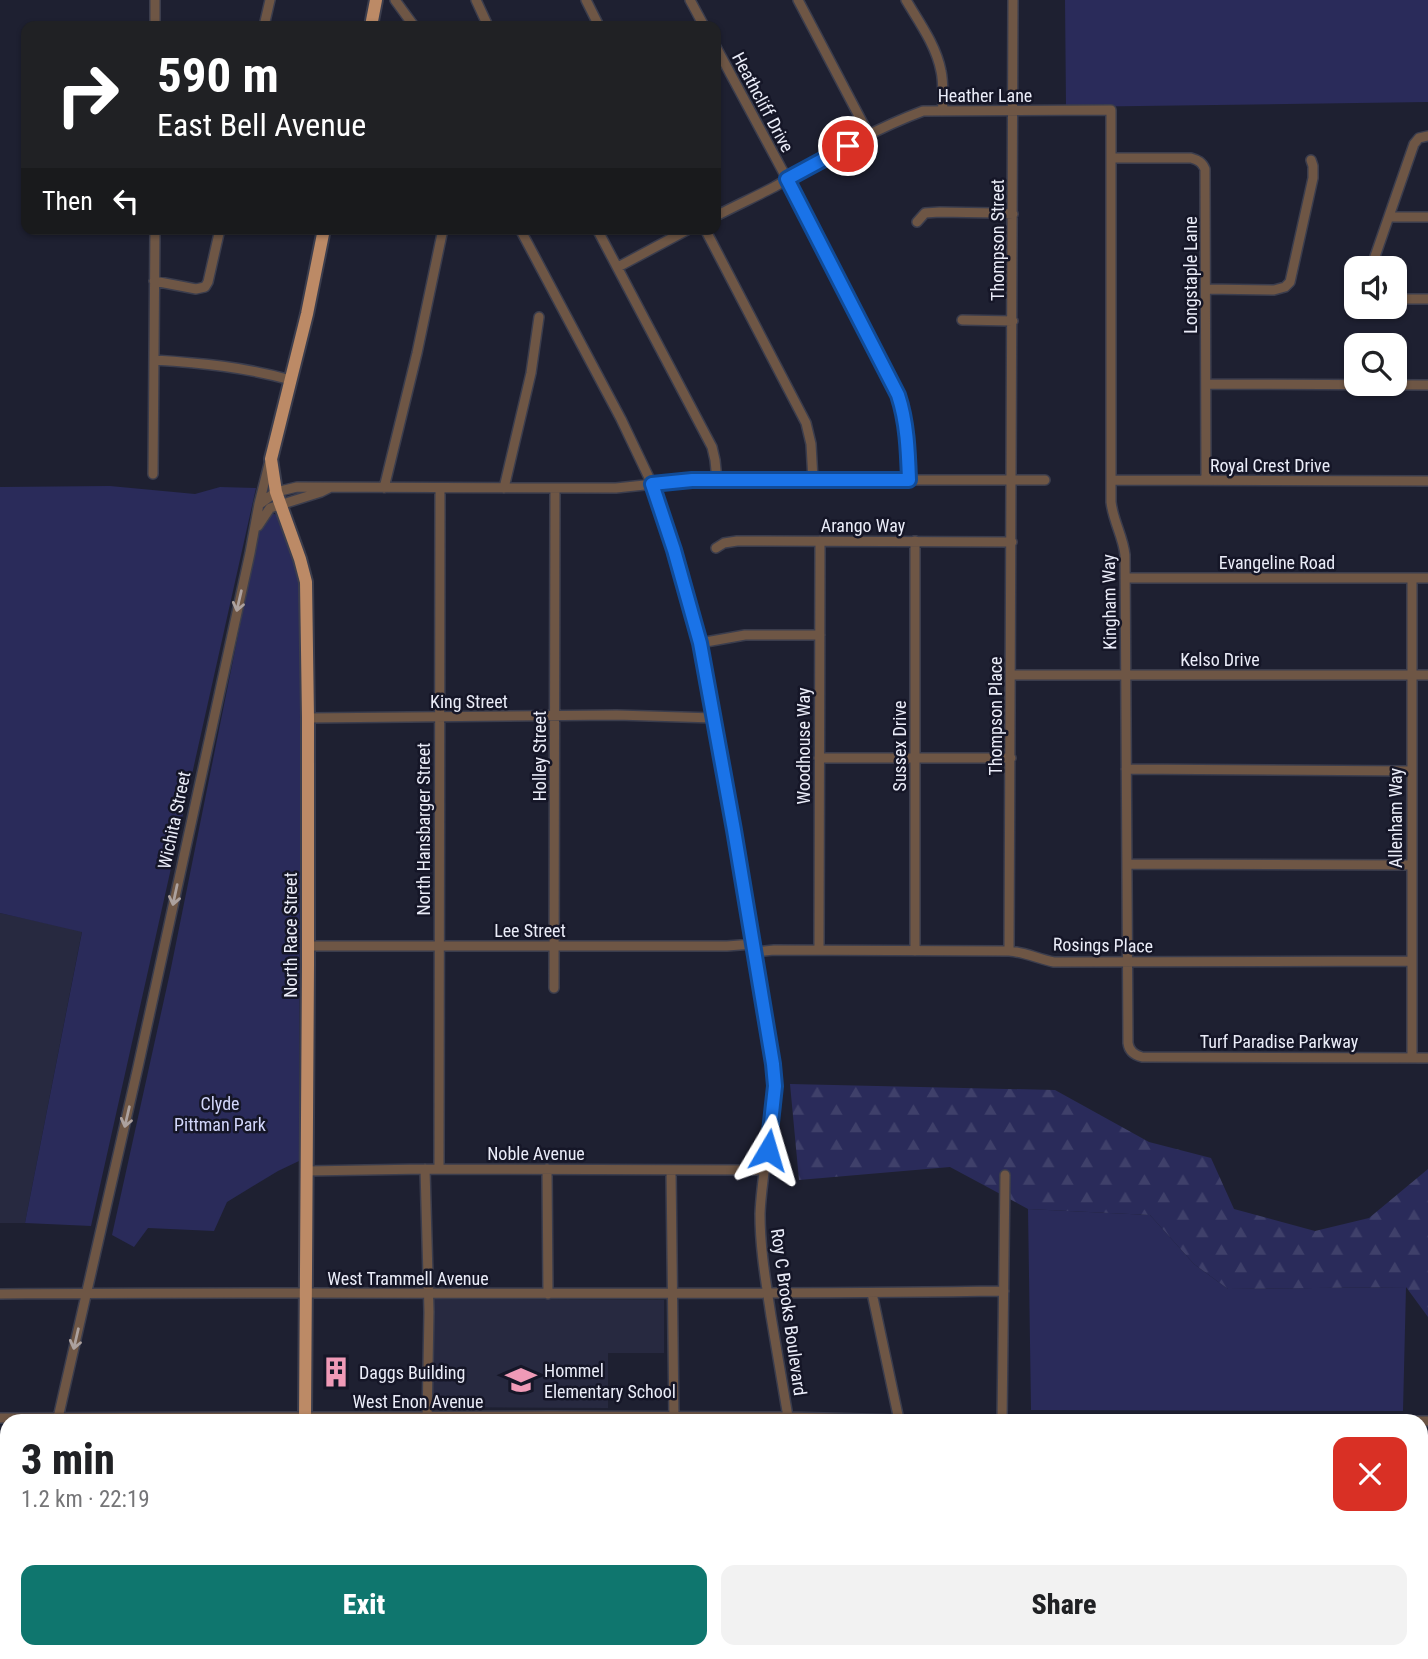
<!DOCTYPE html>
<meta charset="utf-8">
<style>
:root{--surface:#fff;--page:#f2f2f2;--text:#202124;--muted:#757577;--accent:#0f766e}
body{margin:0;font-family:"Roboto Condensed",sans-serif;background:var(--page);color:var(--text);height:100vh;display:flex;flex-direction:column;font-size:26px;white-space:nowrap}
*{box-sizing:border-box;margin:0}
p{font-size:23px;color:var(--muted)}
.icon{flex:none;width:38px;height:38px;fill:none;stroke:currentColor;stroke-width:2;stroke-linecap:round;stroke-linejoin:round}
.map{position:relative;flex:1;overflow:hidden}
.sheet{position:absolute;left:0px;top:1414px;width:1428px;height:245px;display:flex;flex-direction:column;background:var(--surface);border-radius:21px 21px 0 0;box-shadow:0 2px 5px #0004}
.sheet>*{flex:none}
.hud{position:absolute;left:21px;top:21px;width:700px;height:214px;border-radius:14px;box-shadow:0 2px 5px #0004;background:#202124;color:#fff;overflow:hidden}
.fabs{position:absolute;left:1344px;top:256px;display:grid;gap:14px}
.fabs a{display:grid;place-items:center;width:63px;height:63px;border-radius:14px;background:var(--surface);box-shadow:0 2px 5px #0004;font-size:35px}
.pin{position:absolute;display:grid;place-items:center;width:60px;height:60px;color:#fff;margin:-30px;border:4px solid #fff;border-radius:50%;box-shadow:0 2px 7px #0007}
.me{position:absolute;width:77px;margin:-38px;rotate:7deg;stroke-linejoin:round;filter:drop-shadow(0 0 5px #0008)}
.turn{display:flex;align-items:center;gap:24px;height:147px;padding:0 21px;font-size:32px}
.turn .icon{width:91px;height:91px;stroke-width:2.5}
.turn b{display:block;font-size:49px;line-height:60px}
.then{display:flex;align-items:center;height:66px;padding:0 21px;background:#0003;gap:14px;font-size:26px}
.round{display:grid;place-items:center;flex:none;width:74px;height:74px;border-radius:14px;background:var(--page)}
.overview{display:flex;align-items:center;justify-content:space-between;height:119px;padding:0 21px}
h1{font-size:42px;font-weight:800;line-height:52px}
.cta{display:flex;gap:14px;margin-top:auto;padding:14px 21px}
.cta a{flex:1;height:80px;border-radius:14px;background:var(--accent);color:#fff;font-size:28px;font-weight:800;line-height:80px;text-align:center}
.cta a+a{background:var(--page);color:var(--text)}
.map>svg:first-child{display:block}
</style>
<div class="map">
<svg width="1428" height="1659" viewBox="0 0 1428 1659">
<defs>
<pattern id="forest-firs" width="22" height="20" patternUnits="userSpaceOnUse" patternTransform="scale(1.75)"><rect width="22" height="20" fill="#2a2b5a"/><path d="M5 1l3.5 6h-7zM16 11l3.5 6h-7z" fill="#3f406a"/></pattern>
</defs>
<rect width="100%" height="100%" fill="#1e2031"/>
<!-- built -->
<path fill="#272940" d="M0,913L82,931L25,1223H0Z
M433,1299L664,1300V1353H608V1408L433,1407Z"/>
<!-- green -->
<path fill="#2a2b5a" d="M1065,0H1428V102L1066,107Z
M110,486L195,494L220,487L256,488L91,1226L25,1223L82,932L0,913V487Z
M272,513L277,515L299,568L301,588L299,1161L278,1171L227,1202L214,1231L148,1228L134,1247L112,1235L171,968L259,531L268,515Z
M1028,1209L1150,1215L1194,1264L1228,1289L1406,1287L1403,1411L1031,1410Z"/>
<!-- forest -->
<path fill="url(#forest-firs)" d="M790,1084L1055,1090L1149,1142L1211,1158L1234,1209L1315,1231L1369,1218L1428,1169V1317L1406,1287L1228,1289L1194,1264L1150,1215L1028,1209L950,1167L799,1180Z"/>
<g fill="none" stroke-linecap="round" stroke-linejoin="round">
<!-- minor casing -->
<g stroke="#3b3d4d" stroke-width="12">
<path id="minor" d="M395,0L414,26
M476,0L488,26
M586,0L599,26
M690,0L704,26
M798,0L869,135
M906,0C919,22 936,45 941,71C944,84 942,98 943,111
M155,26V0
M264,26L270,0
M716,47L787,179L898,395C907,422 908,451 909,480
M1111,158H1191C1198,160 1202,162 1205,169L1206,480
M716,216C735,206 755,197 774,187C822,160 871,130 923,111L1111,110V502C1113,521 1123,536 1125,555L1128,1043C1129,1051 1134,1055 1142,1057L1428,1058
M1389,217H1428
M917,222L925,213L940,212L995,213L1013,214
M520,229L621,419L652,484L674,549L700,643L734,830L773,1064C777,1115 762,1163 760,1214C760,1249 766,1282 771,1316C777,1350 782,1383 788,1417
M597,229L712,447L715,460L717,480
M705,229L806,423L811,444L813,480
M618,267L689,229
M1371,268L1414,144L1419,138L1428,136
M154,281L196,289L205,287L208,282L220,229
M1206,289L1274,290L1285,287L1290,282L1313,178V166L1311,160
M1395,299H1428
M962,320L1013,321
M154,360C202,363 244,367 291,380
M1206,384L1428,385
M153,474L155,229
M1111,480L1428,481
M384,488L417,353L443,229
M504,488L531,373L539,317
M261,503L276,492L297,487L616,488L692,480H1045
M258,526L270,508L321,492L329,488
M915,541V951
M716,548L724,543L737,541L1012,542
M1125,578H1428
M1412,578V1058
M700,643L745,635H820
M1011,675H1428
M308,718L617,715L714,718
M819,758H1011
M1126,769L1411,771
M1127,864L1411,865
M308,946H727L753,944
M819,950L820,541
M1009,951L1013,0
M754,952L774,950L1009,951C1025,952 1038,959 1054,962L1411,961
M554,988L555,489
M425,1169L429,1312L427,1421
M439,1169L440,488
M547,1169L548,1294
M671,1170L674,1421
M306,1171L425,1169L765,1170
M872,1293L899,1420
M0,1294C335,1291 670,1296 1004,1291
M0,1418L551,1416L788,1417L899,1420L1428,1421
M58,1418L138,1067L250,553L259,504L269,464
M1002,1421L1005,1175
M0,1535L7,1537
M167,1652V1659
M688,1652V1659"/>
</g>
<!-- major casing -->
<g stroke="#3b3d4d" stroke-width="16">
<path id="major" d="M371,26L376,0
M305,1421L308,966V718L306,582L300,559L276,492L271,459L307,314L324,229
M306,1652V1659"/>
</g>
<!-- minor -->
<use href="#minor" stroke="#6e5645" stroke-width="9"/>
<!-- major -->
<use href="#major" stroke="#bc8a66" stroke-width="12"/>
</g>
<!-- one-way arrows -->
<defs><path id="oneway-shaft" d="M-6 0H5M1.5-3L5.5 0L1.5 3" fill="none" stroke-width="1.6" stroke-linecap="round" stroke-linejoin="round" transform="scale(1.75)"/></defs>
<g stroke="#aca19e">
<use href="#oneway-shaft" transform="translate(239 601) rotate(103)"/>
<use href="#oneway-shaft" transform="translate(175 895) rotate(102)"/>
<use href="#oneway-shaft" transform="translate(127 1117) rotate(103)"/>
<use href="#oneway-shaft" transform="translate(76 1339) rotate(103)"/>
</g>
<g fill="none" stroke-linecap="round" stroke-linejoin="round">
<!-- route casing -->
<g stroke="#114b97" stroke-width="18">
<path id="route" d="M768,1150L775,1086L773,1064L734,830L700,643L674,550L652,484L692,480H909C908,451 907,422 898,395L787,179L848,146"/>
</g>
<!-- route -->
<use href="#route" stroke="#1a73e8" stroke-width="12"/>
</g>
<!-- icons -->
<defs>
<g id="building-bare" transform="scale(2.415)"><path d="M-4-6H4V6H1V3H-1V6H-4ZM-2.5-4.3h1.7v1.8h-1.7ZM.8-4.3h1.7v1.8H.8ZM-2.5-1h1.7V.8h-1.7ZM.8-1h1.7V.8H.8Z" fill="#f09ab7" stroke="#151627" stroke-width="2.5" paint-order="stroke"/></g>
<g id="school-bare" transform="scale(2.415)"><path d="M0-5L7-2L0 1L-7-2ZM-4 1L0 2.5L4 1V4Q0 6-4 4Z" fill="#f09ab7" stroke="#151627" stroke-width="2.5" paint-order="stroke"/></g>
</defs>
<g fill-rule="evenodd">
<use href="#building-bare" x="336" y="1372"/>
<use href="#school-bare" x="521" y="1380"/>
</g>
<g text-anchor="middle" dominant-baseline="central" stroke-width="5" stroke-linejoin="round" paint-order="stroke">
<!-- street labels -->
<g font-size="18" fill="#eaecf8" stroke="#151627">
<text x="985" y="95">Heather Lane</text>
<text transform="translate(763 102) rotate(62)">Heathcliff Drive</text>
<text transform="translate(997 240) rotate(-90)">Thompson Street</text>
<text transform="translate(1190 275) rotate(-90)">Longstaple Lane</text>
<text x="1270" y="465">Royal Crest Drive</text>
<text x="863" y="525">Arango Way</text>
<text x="1277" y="562">Evangeline Road</text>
<text transform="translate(1109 602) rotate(-91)">Kingham Way</text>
<text x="1220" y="659">Kelso Drive</text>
<text x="469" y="701">King Street</text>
<text transform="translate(995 716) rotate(-90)">Thompson Place</text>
<text transform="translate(803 746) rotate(-90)">Woodhouse Way</text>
<text transform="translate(899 746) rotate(-90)">Sussex Drive</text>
<text transform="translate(539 756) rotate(-90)">Holley Street</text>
<text transform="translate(1395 818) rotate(-90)">Allenham Way</text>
<text transform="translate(174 820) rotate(-78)">Wichita Street</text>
<text transform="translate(423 829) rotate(-90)">North Hansbarger Street</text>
<text x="530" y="930">Lee Street</text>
<text transform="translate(290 935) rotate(-90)">North Race Street</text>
<text transform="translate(1103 945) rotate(1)">Rosings Place</text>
<text x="1279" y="1041">Turf Paradise Parkway</text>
<text x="536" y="1153">Noble Avenue</text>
<text x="408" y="1278">West Trammell Avenue</text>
<text transform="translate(789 1312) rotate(82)">Roy C Brooks Boulevard</text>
<text x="418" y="1401">West Enon Avenue</text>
</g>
<!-- park labels -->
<g font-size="18" fill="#d2d6fa" stroke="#151627">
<text x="220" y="1103">Clyde<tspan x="220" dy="21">Pittman Park</tspan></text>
</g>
<!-- poi labels -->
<g font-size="18" fill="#eaecf8" stroke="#151627" text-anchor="start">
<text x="544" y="1370">Hommel<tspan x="544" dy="21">Elementary School</tspan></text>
<text x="359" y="1372">Daggs Building</text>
</g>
</g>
</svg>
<div class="fabs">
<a><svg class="icon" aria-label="sound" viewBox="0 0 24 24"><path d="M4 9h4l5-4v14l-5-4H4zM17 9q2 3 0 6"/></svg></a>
<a><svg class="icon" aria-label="search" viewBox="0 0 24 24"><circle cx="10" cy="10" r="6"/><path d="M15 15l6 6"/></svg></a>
</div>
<div class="pin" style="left:848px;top:146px;background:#d93025"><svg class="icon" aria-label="arrive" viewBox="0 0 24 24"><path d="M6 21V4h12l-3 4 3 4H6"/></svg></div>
<svg class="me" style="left:768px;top:1150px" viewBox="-20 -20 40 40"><path d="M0-17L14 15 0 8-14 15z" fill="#1a73e8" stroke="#fff" stroke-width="4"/></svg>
<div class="hud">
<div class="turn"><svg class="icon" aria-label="right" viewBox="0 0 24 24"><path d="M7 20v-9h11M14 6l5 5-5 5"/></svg><div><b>590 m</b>East Bell Avenue</div></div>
<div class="then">Then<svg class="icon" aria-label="left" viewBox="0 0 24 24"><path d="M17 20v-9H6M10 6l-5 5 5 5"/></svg></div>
</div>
<section class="sheet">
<div class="overview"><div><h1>3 min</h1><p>1.2 km · 22:19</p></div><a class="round" style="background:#d93025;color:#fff"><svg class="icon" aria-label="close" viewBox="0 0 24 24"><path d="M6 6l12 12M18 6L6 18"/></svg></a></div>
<div class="cta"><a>Exit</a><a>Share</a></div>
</section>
</div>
